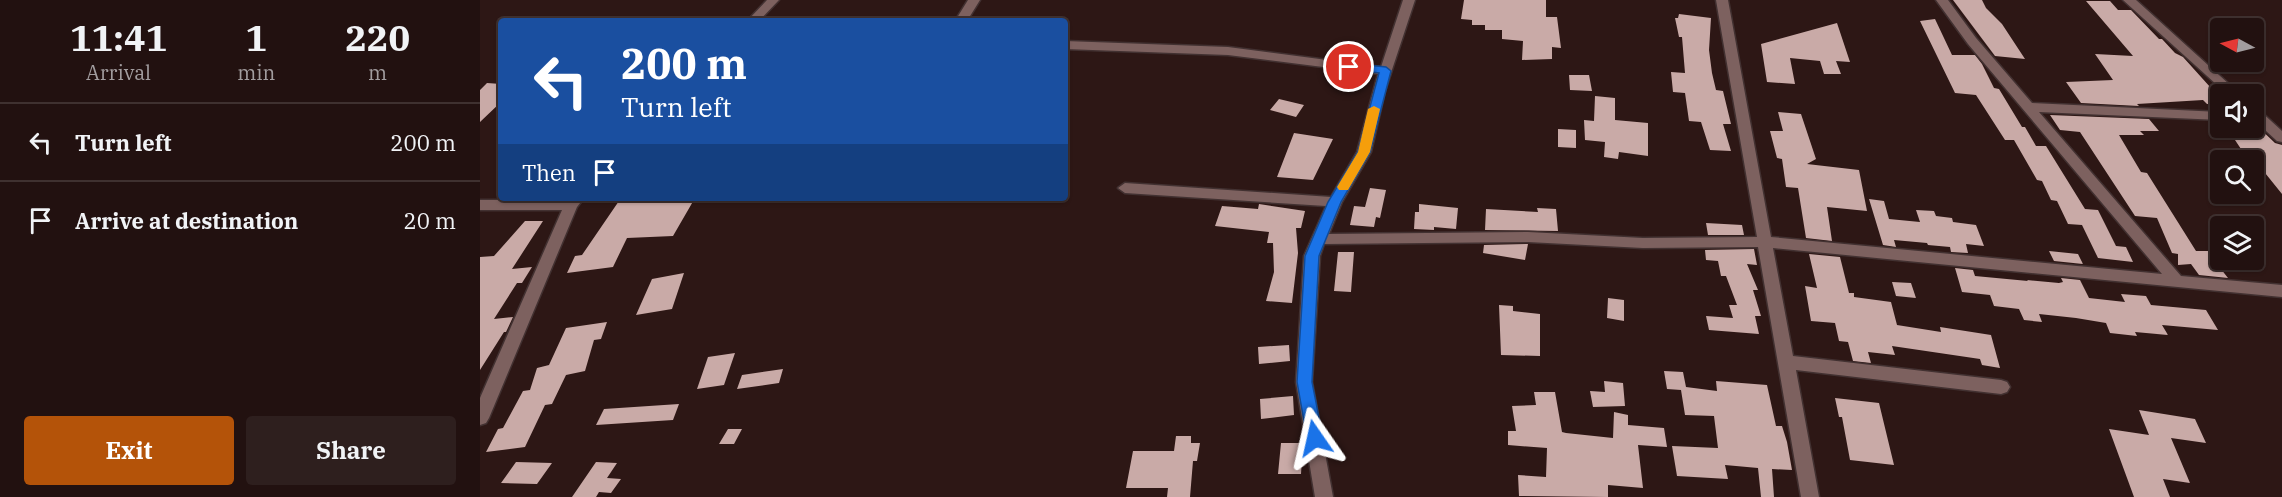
<!DOCTYPE html>
<style>
:root{--surface:#221110;--page:#2e1f1e;--text:#f1f3f6;--muted:#a29d9f;--line:#3f3130;--accent:#b45309}
body{margin:0;font-family:"IBM Plex Serif",serif;background:var(--page);color:var(--text);height:100vh;display:flex;flex-direction:column;font-size:22px;white-space:nowrap}
*{box-sizing:border-box;margin:0}
p{font-size:20px;color:var(--muted)}
.icon{flex:none;width:33px;height:33px;fill:none;stroke:currentColor;stroke-width:2;stroke-linecap:round;stroke-linejoin:round}
.map{position:relative;flex:1;overflow:hidden}
.sheet{display:flex;flex-direction:column;background:var(--surface);width:480px}
.sheet>*{flex:none}
.guide{position:absolute;left:18px;top:18px;width:570px;height:183px;border-radius:6px;box-shadow:0 2px 4px #0004,0 0 0 2px var(--line);background:#1a4fa0;color:#fff;overflow:hidden}
.needle{width:39px;rotate:277deg}
.fabs{position:absolute;left:1730px;top:18px;display:grid;gap:12px}
.fabs a{display:grid;place-items:center;width:54px;height:54px;border-radius:6px;background:var(--surface);box-shadow:0 2px 4px #0004,0 0 0 2px var(--line);font-size:30px}
.pin{position:absolute;display:grid;place-items:center;width:51px;height:51px;color:#fff;margin:-26px;border:3px solid #fff;border-radius:50%;box-shadow:0 2px 6px #0007}
.me{position:absolute;width:66px;margin:-33px;rotate:349deg;stroke-linejoin:round;filter:drop-shadow(0 0 4px #0008)}
.turn{display:flex;align-items:center;gap:21px;height:126px;padding:0 24px;font-size:27px}
.turn .icon{width:78px;height:78px;stroke-width:2.5}
.turn b{display:block;font-size:42px;line-height:51px}
.then{display:flex;align-items:center;height:57px;padding:0 24px;background:#0003;gap:12px;font-size:22px}
.eta{display:flex;justify-content:space-evenly;align-items:center;height:102px;text-align:center}
.eta b{font-size:36px;font-weight:700;line-height:42px}
.button{display:flex;gap:12px;margin-top:auto;padding:12px 24px}
.button a{flex:1;height:69px;border-radius:6px;background:var(--accent);color:#fff;font-size:24px;font-weight:700;line-height:69px;text-align:center}
.button a+a{background:var(--page);color:var(--text)}
ul{padding:0;list-style:none}
li{display:flex;align-items:center;gap:18px;height:78px;padding:0 24px;border-top:2px solid var(--line)}
li div{flex:1}
li b{display:block;font-size:22px}
li em{font-style:normal}
main{display:flex;flex:1;min-height:0}
.map>svg:first-child{display:block}
</style>
<main>
<section class="sheet">
<div class="eta">
<div><b>11:41</b><p>Arrival</p></div>
<div><b>1</b><p>min</p></div>
<div><b>220</b><p>m</p></div>
</div>
<ul>
<li><svg class="icon" aria-label="left" viewBox="0 0 24 24"><path d="M17 20v-9H6M10 6l-5 5 5 5"/></svg><div><b>Turn left</b></div><em>200 m</em></li>
<li><svg class="icon" aria-label="arrive" viewBox="0 0 24 24"><path d="M6 21V4h12l-3 4 3 4H6"/></svg><div><b>Arrive at destination</b></div><em>20 m</em></li>
</ul>
<div class="button"><a>Exit</a><a>Share</a></div>
</section>
<div class="map">
<svg width="1802" height="497" viewBox="0 0 1802 497">
<rect width="100%" height="100%" fill="#2d1715"/>
<!-- building -->
<path fill="#c9aaa7" d="M984,0H1066V17H1077L1081,48L1072,47V59L1042,60L1043,41L1022,39V30H1005V25H992V20L981,19Z
M1473,0H1502L1506,8L1522,24L1545,59L1515,56Z
M1606,1H1630L1638,10H1651L1679,39H1682L1695,53L1703,57L1740,98V104H1727L1723,100L1657,104L1659,106L1601,103L1586,82L1633,80L1615,54L1653,56Z
M1199,14L1231,18L1229,50L1232,73L1236,90L1243,91L1251,124H1243L1251,151L1230,150L1221,122L1209,121L1205,93L1193,92L1191,72L1205,73L1202,37H1199L1195,18H1198Z
M1455,19L1472,55H1495L1502,64L1514,88L1519,89L1542,127H1545L1556,146H1566L1605,209L1618,210L1636,246L1646,247L1653,262L1618,258L1602,225L1588,224L1577,201L1571,200L1562,181L1557,180L1534,140H1525L1496,95L1475,93L1440,21Z
M1357,23L1370,62L1356,61L1361,74H1344L1340,61L1310,58L1315,84L1287,82L1281,44Z
M1089,75H1109L1112,91L1090,90Z
M7,83L21,84V102L0,122V90Z
M1115,96L1135,98V120L1168,123V156L1139,152L1138,159L1124,157L1125,142L1105,140L1104,120L1114,121Z
M799,99L824,105L816,117L790,110Z
M1298,112L1321,114L1336,159L1327,164L1379,170L1387,211L1347,207L1352,241L1326,238L1318,188L1306,187L1302,159L1297,158L1290,131H1303Z
M1570,115L1669,119L1679,131H1660L1664,135H1639L1661,172L1667,173L1716,251H1740V264H1737L1748,278L1719,275L1711,264L1698,265V254L1692,253L1677,218L1655,216L1600,132L1580,130Z
M1773,122L1795,143L1802,145V194L1773,158H1767L1753,137H1759L1752,128H1773Z
M1078,129L1096,130V148L1078,147Z
M814,133L853,139L833,180L797,177Z
M890,188L906,190L900,218L896,217L894,227L870,225L874,206L885,207Z
M141,198H215L193,236L147,238L133,267L87,273L95,256L102,255Z
M1389,199L1404,201L1409,219L1440,222L1436,210L1454,211L1456,216L1472,218L1473,222L1496,225L1504,246L1486,244L1488,253L1471,252L1470,247L1448,245L1447,243L1414,240L1416,247L1403,245Z
M779,204L825,211L821,228H816L818,253L812,303L786,301L794,272L793,243H787L789,232L735,226L742,206L778,209Z
M939,204L978,208L976,229L954,227V230L934,229L935,212H939Z
M1057,208L1076,209L1078,231L1005,230L1006,209L1058,212Z
M45,221H63L32,269L52,267L42,283H37L14,319L33,317L26,332H24L0,370V257L14,256Z
M1226,223L1262,225L1264,235H1228Z
M1048,244L1045,260L1003,253L1004,245Z
M1274,249L1277,265L1267,264L1278,290H1273L1281,316H1275L1279,334L1229,330L1226,316L1253,318L1249,305H1257L1246,276H1241L1238,261L1226,260L1225,250Z
M1569,251L1598,254L1603,264L1574,261Z
M858,252H874L871,292L854,291Z
M1329,254L1360,257L1369,293H1374V297L1411,302L1417,325L1461,332L1460,327L1511,335L1520,368L1502,365L1500,359L1412,346L1415,355L1388,352L1391,363L1373,361L1368,342L1359,341L1355,323L1331,321L1325,286L1337,288Z
M1475,268L1493,270L1495,276L1548,281L1547,280L1579,283L1583,282L1581,278L1600,280L1609,298L1645,302L1641,294L1666,296L1671,305L1726,310L1738,330L1682,325L1688,335L1655,332L1657,336L1630,333L1626,323L1596,318L1559,314L1562,322L1544,320L1539,309L1514,306L1510,295L1482,292Z
M204,273L192,309L156,315L172,279Z
M1412,282L1431,283L1436,298L1416,296Z
M1128,298L1144,300V321L1127,318Z
M1019,305L1033,306V311L1060,314V356L1021,355Z
M127,322L121,339L114,340L105,371L86,375L72,404L65,405L45,447L6,452L18,429L23,428L43,391L50,390L57,368L69,365L86,328Z
M809,345L810,361L779,364L778,347Z
M255,353L244,385L217,389L228,357Z
M303,369L299,383L257,389L262,375Z
M1184,371L1203,372L1206,387L1237,391L1236,381L1287,385L1296,426H1302L1307,442L1312,470L1292,469L1294,497H1281L1278,468L1245,465L1248,479L1197,476L1192,446L1238,448L1234,416L1205,415L1201,390L1187,389Z
M1124,381L1143,383L1145,406L1113,407L1110,391L1125,392Z
M1054,392H1075L1082,432L1086,433L1133,438L1134,412L1148,415V425L1184,428L1187,447L1158,445L1163,488L1128,485V497L1039,496L1038,475L1066,477L1067,448L1028,445V431H1036L1032,406L1056,405Z
M813,396L814,415L781,419L780,399Z
M1355,398L1399,403L1414,465L1370,460L1362,417H1359Z
M199,404L193,420L116,425L124,409Z
M1659,410L1715,419L1726,443L1691,438L1710,483L1683,479L1690,497H1654L1629,429L1669,435Z
M248,429H262L254,444H239Z
M696,436H711V443H720L717,461H713L710,497H687L688,488H646L653,451H694Z
M801,443H823L821,474H798Z
M36,462L72,463L57,484L21,483Z
M116,462L137,463L127,478L141,479L131,493L119,492L116,497H92Z"/>
<g fill="none" stroke-linecap="round" stroke-linejoin="round">
<!-- minor casing -->
<g stroke="#423131" stroke-width="3">
<path id="minor" d="M287,0H299L279,21H267Z
M488,0H500L487,21H475Z
M923,0H935L905,91L891,152L862,202L849,234L1048,232L1163,238L1277,237L1236,0H1248L1291,237L1682,274L1488,44L1456,0H1468L1496,38L1552,103L1740,112V120L1559,112L1701,276L1802,285V297L1293,248L1313,356L1521,380L1527,382L1530,387L1527,392L1521,394L1316,370L1339,497H1321L1278,247L1163,248L1048,242L844,244L840,256L832,382L853,497H835L816,382L824,256L846,206L645,193L638,188L645,183L851,197L877,152L898,74L748,55L585,49V41L748,47L901,67Z
M1643,0H1656L1760,94H1747Z
M1773,108L1778,109L1802,131V142L1797,141L1773,119Z
M89,198H104L97,207L9,418L6,423L0,425V398L82,210H0V200H87Z"/>
</g>
<!-- minor -->
<use href="#minor" fill="#7d615f" fill-rule="evenodd"/>
</g>
<!-- route -->
<path fill="#1a73e8" stroke="#114b97" stroke-width="1.5" d="M869,63L906,67L911,71L890,152L861,202L839,256L832,382L843,438L841,443L835,445L829,443L827,438L817,382L825,256L848,202L878,152L899,73L865,69L863,67Z"/>
<!-- slow -->
<path fill="#f59e0b" d="M894,106L900,109L890,152L868,190H859L857,187L878,152L888,109Z"/>
</svg>
<div class="fabs">
<a><svg class="needle" viewBox="-14 -14 28 28"><path d="M0-13l5 13h-10z" fill="#e53935"/><path d="M0 13l5-13h-10z" fill="#a29d9f"/></svg></a>
<a><svg class="icon" aria-label="sound" viewBox="0 0 24 24"><path d="M4 9h4l5-4v14l-5-4H4zM17 9q2 3 0 6"/></svg></a>
<a><svg class="icon" aria-label="search" viewBox="0 0 24 24"><circle cx="10" cy="10" r="6"/><path d="M15 15l6 6"/></svg></a>
<a><svg class="icon" aria-label="layers" viewBox="0 0 24 24"><path d="M12 4l9 5-9 5-9-5zM3 14l9 5 9-5"/></svg></a>
</div>
<div class="pin" style="left:869px;top:67px;background:#d93025"><svg class="icon" aria-label="arrive" viewBox="0 0 24 24"><path d="M6 21V4h12l-3 4 3 4H6"/></svg></div>
<svg class="me" style="left:835px;top:438px" viewBox="-20 -20 40 40"><path d="M0-17L14 15 0 8-14 15z" fill="#1a73e8" stroke="#fff" stroke-width="4"/></svg>
<div class="guide">
<div class="turn"><svg class="icon" aria-label="left" viewBox="0 0 24 24"><path d="M17 20v-9H6M10 6l-5 5 5 5"/></svg><div><b>200 m</b>Turn left</div></div>
<div class="then">Then<svg class="icon" aria-label="arrive" viewBox="0 0 24 24"><path d="M6 21V4h12l-3 4 3 4H6"/></svg></div>
</div>
</div>
</main>
